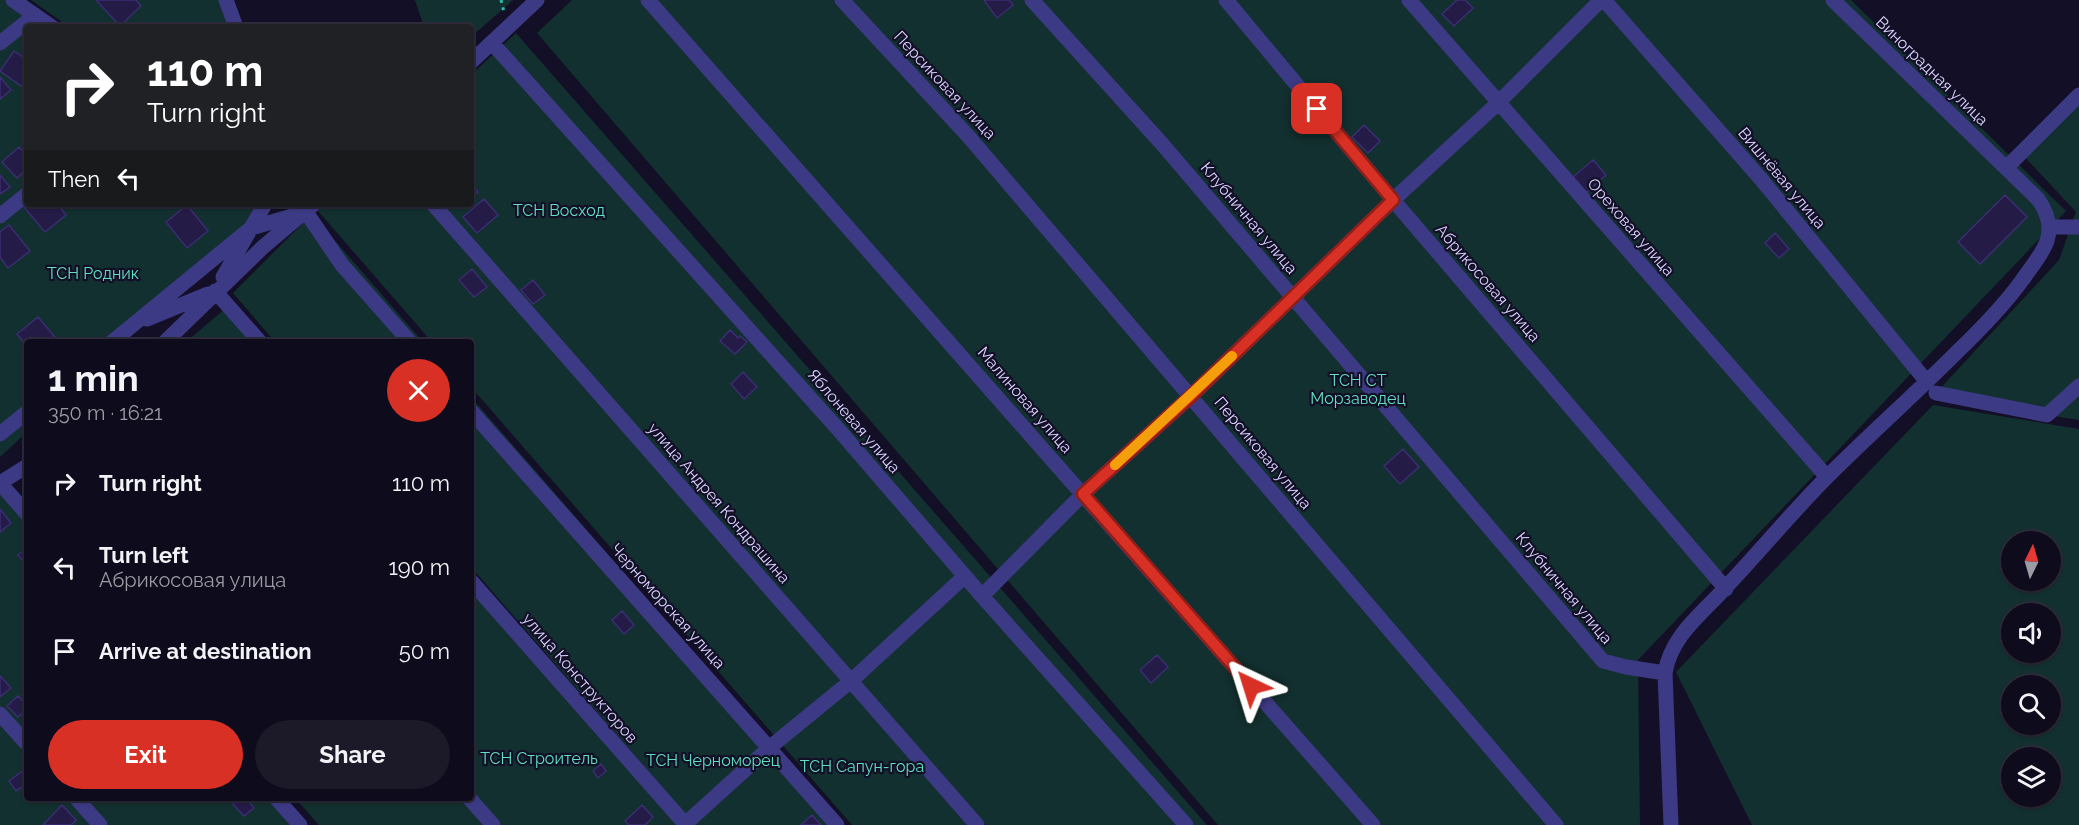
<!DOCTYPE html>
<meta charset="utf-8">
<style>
:root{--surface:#0e0b1c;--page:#1c1929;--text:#f1f3f6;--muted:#9b9ba3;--line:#2e2b3b;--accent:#d93025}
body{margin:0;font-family:Raleway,sans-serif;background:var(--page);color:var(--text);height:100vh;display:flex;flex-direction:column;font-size:22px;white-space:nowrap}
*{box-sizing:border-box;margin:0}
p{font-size:20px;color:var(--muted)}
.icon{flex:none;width:33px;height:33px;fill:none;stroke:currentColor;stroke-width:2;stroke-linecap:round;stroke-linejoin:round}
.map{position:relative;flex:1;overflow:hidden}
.side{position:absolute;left:24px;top:339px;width:450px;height:462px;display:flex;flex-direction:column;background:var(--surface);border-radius:6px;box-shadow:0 2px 4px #0004,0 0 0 2px var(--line)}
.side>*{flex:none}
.hud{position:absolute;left:24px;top:24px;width:450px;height:183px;border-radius:6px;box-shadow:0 2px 4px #0004,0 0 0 2px var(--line);background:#202124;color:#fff;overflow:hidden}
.needle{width:39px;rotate:5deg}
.buttons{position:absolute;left:2001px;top:531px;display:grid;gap:12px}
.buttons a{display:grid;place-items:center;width:60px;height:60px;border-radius:50%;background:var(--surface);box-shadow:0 2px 4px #0004,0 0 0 2px var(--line);font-size:30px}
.pin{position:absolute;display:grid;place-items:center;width:51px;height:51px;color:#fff;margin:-26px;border-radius:12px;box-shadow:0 3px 9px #0006}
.me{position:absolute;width:66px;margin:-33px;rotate:319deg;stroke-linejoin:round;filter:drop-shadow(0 0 4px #0008)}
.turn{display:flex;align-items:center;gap:21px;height:126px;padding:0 24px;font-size:27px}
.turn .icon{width:78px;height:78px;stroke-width:2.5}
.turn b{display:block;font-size:42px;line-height:51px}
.then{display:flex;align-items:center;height:57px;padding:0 24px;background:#0003;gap:12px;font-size:22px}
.round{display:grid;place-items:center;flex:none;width:63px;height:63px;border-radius:32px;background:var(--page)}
.summary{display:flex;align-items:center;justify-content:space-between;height:102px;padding:0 24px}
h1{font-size:36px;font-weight:700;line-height:45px}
.cta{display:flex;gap:12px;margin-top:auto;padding:12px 24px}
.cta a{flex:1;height:69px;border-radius:36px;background:var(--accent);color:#fff;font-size:24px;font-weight:700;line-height:69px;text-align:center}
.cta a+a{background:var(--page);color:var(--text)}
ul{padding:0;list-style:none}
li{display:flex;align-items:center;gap:18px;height:84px;padding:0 24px}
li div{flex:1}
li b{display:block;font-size:22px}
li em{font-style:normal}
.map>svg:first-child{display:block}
</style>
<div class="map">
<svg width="2079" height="825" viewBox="0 0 2079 825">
<rect width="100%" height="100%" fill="#130f26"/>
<!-- green -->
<path fill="#12302f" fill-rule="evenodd" d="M0,0H26L63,27H27V204H276L125,342H27V432L0,457Z
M31,0H220L230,27H69Z
M415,0H513L471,37V27H424Z
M572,0H1851L2066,211L1638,660L1640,825H1218L537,33Z
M516,33L1207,825H986L441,204H471V75Z
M2079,94V420L2047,415L1936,393L2059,260L2076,212L2021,153Z
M325,204H430L974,825H852L471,387V342H432L318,211Z
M312,214L423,342H275L233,293Z
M233,302L268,342H186Z
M471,397L844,825H695L471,567Z
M1933,405L2079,429V825H1752L1676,672ZM2012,542H2050V580H2012ZM2012,614H2050V652H2012ZM2012,686H2050V724H2012ZM2012,758H2050V796H2012Z
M0,493L27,522V798H274L298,825H0Z
M471,576L687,825H319L295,798H471Z"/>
<!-- building -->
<path fill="#241b47" stroke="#3b2d73" stroke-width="1.5" d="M96,0H136L141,6L120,26Z
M984,0H1009L1013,5L997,18Z
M1457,0H1465L1473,8L1454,26L1442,14Z
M14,51L27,60V90L0,71Z
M0,77L11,90L0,99Z
M1364,125L1380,141L1368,153L1352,137Z
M19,147L27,156V169L17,178L2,162Z
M1593,160L1606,175L1586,193L1573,177Z
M0,175L10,187L0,194Z
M471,183L478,192L471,198Z
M2005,195L2027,217L1980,264L1958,242Z
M484,199L498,215L477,233L463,217Z
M28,204H57L66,215L45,232L24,207Z
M187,205L208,231L187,248L166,222Z
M9,225L30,251L8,268L0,257V232Z
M1775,233L1789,249L1779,258L1765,243Z
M472,269L487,287L474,297L459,280Z
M533,280L545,295L533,304L521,290Z
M38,317L59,342H27V346L17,334Z
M730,330L738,338L740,336L747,342L735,354L720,341Z
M743,372L757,387L744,399L731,384Z
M1403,449L1419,467L1400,484L1384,466Z
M0,509L11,523L0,532Z
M27,548V566L18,555Z
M622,611L634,625L624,634L612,620Z
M1157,655L1168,667L1151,683L1140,670Z
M0,676L11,688L0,697Z
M18,696L27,706V709L18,717L7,706Z
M601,764L606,771L598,778L593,771Z
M24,770L27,774V784L16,791L9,781Z
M241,798H246L254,808L244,816L233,804Z
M62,805L76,820L71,825H43Z
M642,805L653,817L645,825H629L625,821Z
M812,815L821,825H801Z"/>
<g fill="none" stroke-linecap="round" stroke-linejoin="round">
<!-- path -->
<path stroke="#2fb8b0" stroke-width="3" stroke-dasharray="3 4.5" stroke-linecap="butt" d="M501,0L504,12"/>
<!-- minor -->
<path stroke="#3d3a85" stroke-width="15" d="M13,0L52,27
M226,0L236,27
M648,0L1373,825
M842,0L969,137L1556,825
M1032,0L1163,145L1603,661L1626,667L1665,673
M1226,0L1393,200L1726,589
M1409,0L1827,477
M1604,0L1761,179L1927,382
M0,43L35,15
M492,43L838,429L982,596L1186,825
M471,62L537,0
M2006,168L2079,95
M303,204L306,212L342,265L410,342
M433,204L977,825
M0,216L27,194
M2049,227H2079
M223,277L265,204
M215,291L260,342
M147,319L208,294
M112,342L251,228L306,212
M165,342L263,247L314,204
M1936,393L2047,415L2079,386
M471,411L837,825
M0,434L27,412
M27,466L0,483L27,514
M471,581L686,825
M982,596L1083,494L1191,396L1393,200L1498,103L1601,0
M0,714L27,744
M76,798L100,825
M276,798L300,825
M469,798L493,825
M684,825L769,748L851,681L965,576
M1671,825L1665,673C1671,635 1703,613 1727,586C1761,550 1793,511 1828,476C1870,434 1914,395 1956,353C1980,330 2003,307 2023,279C2031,267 2042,255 2047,241C2052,225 2047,212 2038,199L1833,0"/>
</g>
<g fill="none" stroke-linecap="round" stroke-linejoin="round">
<!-- route casing -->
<g stroke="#8d1f18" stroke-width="15">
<path id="route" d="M1251,686L1083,494L1191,396L1393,200L1317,109"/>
</g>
<!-- route -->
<use href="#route" stroke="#d93025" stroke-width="10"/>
<!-- slow -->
<path stroke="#f59e0b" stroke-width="10" d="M1115,465L1232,356"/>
</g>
<g text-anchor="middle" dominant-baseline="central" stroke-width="4.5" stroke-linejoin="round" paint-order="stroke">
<!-- street labels -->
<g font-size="16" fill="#d9d4ff" stroke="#130f26">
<text transform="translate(1932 71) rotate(44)">Виноградная улица</text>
<text transform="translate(945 85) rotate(47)">Персиковая улица</text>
<text transform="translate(1782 178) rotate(50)">Вишнёвая улица</text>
<text transform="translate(1249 218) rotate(50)">Клубничная улица</text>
<text transform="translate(1631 227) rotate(49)">Ореховая улица</text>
<text transform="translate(1488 283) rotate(49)">Абрикосовая улица</text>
<text transform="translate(1025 400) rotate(49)">Малиновая улица</text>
<text transform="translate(854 421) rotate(49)">Яблоневая улица</text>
<text transform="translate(1263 453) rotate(50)">Персиковая улица</text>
<text transform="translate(719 503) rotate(49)">улица Андрея Кондрашина</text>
<text transform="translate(1564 588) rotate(50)">Клубничная улица</text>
<text transform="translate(668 606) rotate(48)">Черноморская улица</text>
<text transform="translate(580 678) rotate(49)">улица Конструкторов</text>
</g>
<!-- park labels -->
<g font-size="16" fill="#5fe0c0" stroke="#130f26">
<text x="559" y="210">ТСН Восход</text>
<text x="93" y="273">ТСН Родник</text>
<text x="1358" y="380">ТСН СТ<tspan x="1358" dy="18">Морзаводец</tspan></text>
<text x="539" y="758">ТСН Строитель</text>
<text x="713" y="760">ТСН Черноморец</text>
<text x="862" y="766">ТСН Сапун-гора</text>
</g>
</g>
</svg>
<div class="buttons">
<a><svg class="needle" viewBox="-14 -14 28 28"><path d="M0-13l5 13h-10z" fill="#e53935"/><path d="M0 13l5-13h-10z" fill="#9b9ba3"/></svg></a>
<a><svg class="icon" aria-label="sound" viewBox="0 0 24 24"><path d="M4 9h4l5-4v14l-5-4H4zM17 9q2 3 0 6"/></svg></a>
<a><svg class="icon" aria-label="search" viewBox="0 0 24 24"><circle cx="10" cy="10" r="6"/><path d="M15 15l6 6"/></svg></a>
<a><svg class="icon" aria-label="layers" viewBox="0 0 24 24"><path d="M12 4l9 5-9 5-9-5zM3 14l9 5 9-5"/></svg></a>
</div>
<div class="pin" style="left:1317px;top:109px;background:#d93025"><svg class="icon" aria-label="arrive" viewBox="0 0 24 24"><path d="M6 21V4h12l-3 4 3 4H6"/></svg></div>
<svg class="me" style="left:1251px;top:686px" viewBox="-20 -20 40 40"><path d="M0-17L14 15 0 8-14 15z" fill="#d93025" stroke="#fff" stroke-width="4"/></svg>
<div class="hud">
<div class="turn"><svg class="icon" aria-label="right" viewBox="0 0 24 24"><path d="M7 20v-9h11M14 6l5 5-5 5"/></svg><div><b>110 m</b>Turn right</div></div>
<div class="then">Then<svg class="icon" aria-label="left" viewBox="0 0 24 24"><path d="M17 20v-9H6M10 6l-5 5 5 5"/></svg></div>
</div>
<section class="side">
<div class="summary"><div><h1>1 min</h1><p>350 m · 16:21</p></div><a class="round" style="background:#d93025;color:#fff"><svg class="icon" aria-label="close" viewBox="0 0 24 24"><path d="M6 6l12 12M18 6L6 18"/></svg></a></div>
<ul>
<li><svg class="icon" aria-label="right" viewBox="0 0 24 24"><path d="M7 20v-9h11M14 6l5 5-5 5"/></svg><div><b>Turn right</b></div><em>110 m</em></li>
<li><svg class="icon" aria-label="left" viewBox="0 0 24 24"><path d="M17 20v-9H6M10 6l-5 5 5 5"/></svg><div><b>Turn left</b><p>Абрикосовая улица</p></div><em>190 m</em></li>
<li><svg class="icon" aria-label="arrive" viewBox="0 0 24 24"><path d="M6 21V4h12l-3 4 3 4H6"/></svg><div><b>Arrive at destination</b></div><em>50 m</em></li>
</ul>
<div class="cta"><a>Exit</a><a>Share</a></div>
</section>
</div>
